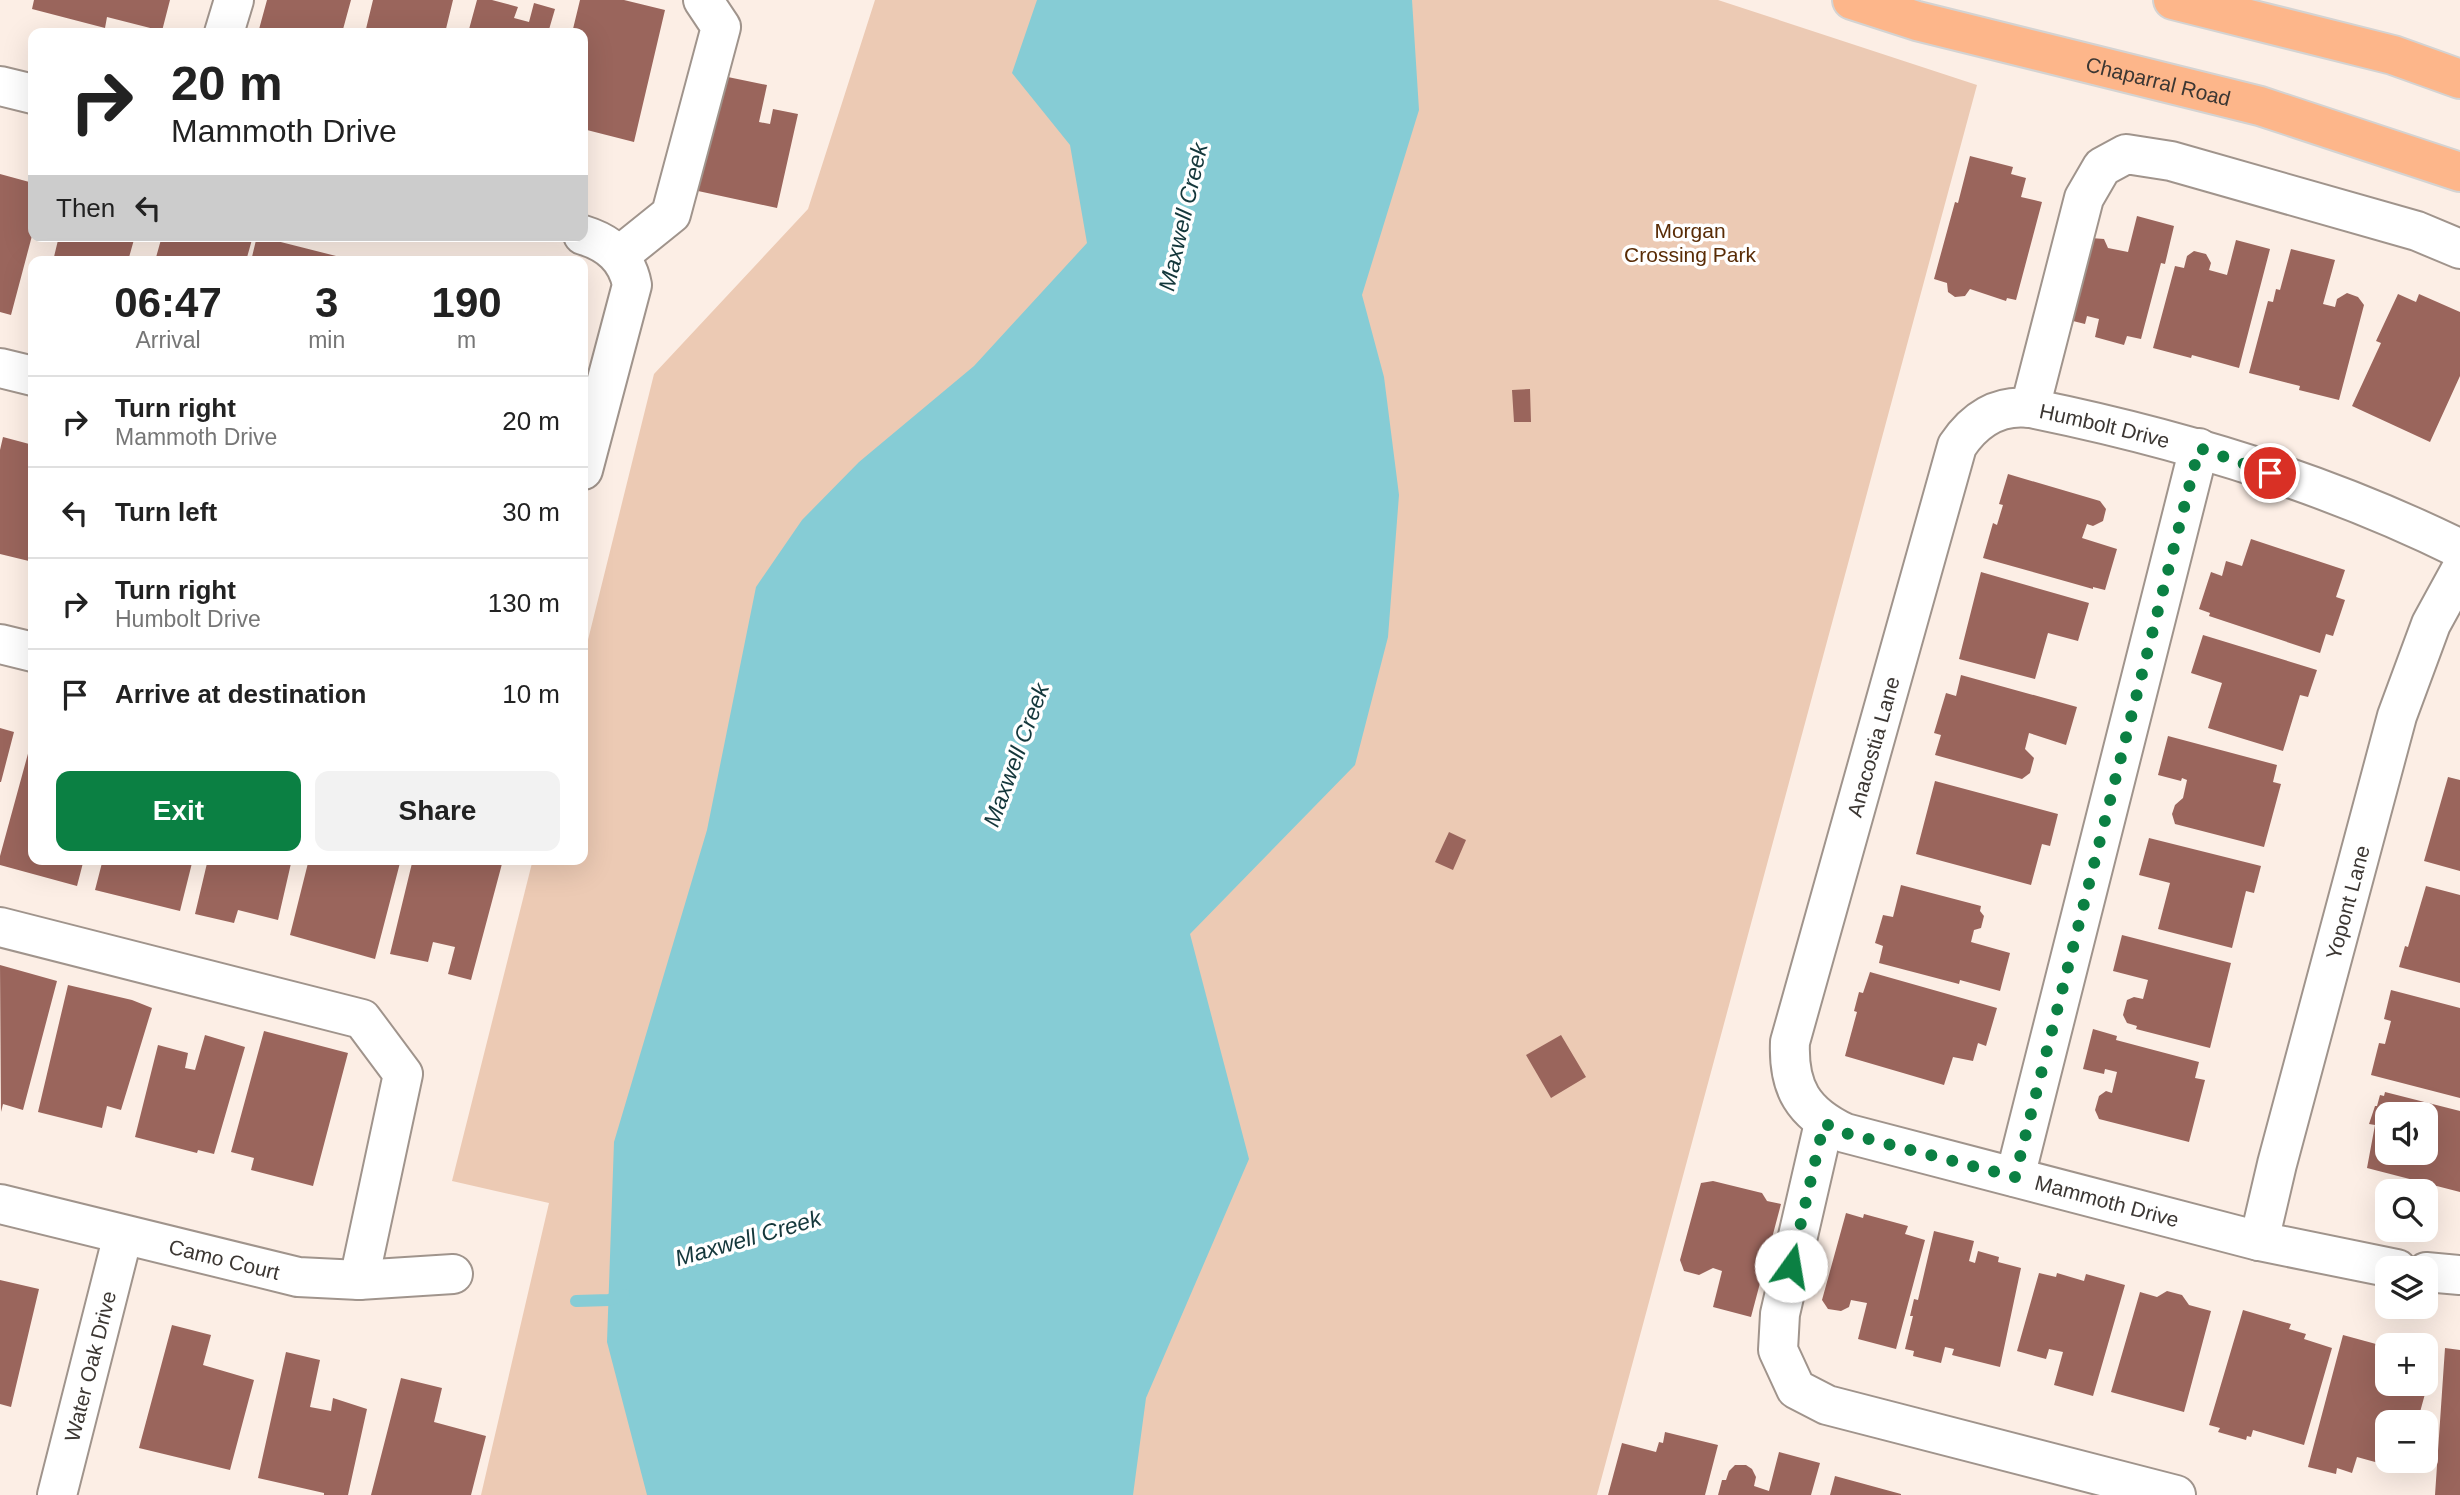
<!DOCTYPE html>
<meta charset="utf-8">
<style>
:root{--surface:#fff;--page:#f2f2f2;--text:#222;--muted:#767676;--line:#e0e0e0;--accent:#0b8043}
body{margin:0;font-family:Arial,sans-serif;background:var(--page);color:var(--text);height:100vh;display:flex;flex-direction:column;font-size:26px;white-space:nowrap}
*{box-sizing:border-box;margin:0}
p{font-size:23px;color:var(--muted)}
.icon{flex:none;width:38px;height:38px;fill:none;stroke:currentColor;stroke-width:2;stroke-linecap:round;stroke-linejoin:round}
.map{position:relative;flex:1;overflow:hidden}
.drawer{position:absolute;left:28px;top:256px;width:560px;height:609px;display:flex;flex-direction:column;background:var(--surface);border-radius:14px;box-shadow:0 7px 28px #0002}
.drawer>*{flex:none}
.top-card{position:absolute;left:28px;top:28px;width:560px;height:214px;border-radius:14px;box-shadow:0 7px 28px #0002;background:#fff;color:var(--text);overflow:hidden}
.controls{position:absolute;left:2375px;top:1102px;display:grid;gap:14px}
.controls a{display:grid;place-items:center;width:63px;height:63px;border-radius:14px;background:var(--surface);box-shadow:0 7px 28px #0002;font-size:35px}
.pin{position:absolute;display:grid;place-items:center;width:60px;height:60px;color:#fff;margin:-30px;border:4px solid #fff;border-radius:50%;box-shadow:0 2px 7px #0007}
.me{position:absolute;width:77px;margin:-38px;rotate:13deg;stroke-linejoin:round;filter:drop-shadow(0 0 5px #0008)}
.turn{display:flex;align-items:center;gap:24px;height:147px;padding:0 28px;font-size:32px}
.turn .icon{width:91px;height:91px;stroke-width:2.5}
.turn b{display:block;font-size:49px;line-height:60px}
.then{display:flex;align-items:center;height:66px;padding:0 28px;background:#0003;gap:14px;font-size:26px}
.eta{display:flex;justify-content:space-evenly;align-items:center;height:119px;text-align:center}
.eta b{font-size:42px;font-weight:800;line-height:49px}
.primary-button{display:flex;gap:14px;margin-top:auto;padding:14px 28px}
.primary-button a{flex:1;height:80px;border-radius:14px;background:var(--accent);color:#fff;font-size:28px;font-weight:800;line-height:80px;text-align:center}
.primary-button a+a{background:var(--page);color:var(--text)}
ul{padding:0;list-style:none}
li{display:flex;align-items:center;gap:21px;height:91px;padding:0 28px;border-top:2px solid var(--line)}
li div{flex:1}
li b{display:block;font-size:26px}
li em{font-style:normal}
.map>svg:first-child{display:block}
</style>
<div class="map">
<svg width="2460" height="1495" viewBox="0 0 2460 1495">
<rect width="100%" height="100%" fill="#fceee5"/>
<!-- green -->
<path fill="#eccab4" d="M875,0H1718L1977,85L1597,1495H481L549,1203L452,1181L533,859H583V660L654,374L808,209Z"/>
<!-- water -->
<path fill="#86ccd5" d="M1037,0H1412L1419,110L1362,295L1384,377L1399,495L1388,637L1355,765L1190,934L1249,1159L1146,1398L1133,1495H647L607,1342L614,1142L707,830L756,587L802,520L859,462L974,366L1087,243L1070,145L1012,73Z"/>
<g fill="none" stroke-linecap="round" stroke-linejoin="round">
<!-- stream -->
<path stroke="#86ccd5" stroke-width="12" d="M576,1301L609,1300L624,1295"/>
</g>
<!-- building -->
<path fill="#9a655c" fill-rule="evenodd" d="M34,0H170L162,31L107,17L105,28L32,9Z
M267,0H351L342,33H258Z
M373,0H453L445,33H365Z
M477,0H492L518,7L514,18L529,22L534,3L555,9L548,33H468Z
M580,0H624L665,10L634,142L583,129V33H572Z
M723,76L767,85L759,122L770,124L773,109L798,114L777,208L698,191Z
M1970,156L2013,167L2011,174L2026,178L2021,197L2042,202L2016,300L2007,298L2006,301L1970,289L1965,296L1955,297L1948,292L1947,283L1934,279L1955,202L1958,203Z
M0,174L33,183V232L11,315L0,312Z
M2137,216L2174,226L2165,264L2161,263L2141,339L2127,336L2124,345L2095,337L2099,319L2087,316L2085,324L2065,319L2091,238L2104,239L2108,248L2128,252Z
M59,236H135L128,261H53Z
M162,236H253L246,261H155Z
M257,236L340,257L339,261H251Z
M2236,240L2270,249L2239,368L2192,355L2191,358L2153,348L2175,266L2184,268L2187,256L2194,251L2206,254L2211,263L2209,270L2227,275Z
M2291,249L2335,260L2323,304L2335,307L2337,299L2347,293L2358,297L2364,305L2339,400L2299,390L2300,386L2249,373L2268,301L2273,302L2276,289L2280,290Z
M2398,294L2416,302L2419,294L2460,312V376L2430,442L2352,406L2381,343L2376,341Z
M1530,389L1531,422H1514L1512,390Z
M3,437L33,445V562L0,554V450Z
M2008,474L2100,501L2106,509L2103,521L2093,526L2087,524L2082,538L2117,549L2105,590L2093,587V589L1983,558L1993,523L1997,525L2003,505L1999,504Z
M2251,539L2345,570L2336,597L2345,600L2333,636L2326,634L2320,653L2209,616L2210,613L2199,609L2211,572L2222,576L2226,561L2242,566Z
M1981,572L2089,603L2078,641L2048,633L2035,679L1959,659Z
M2203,635L2317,670L2308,697L2300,695L2283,751L2208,728L2222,683L2191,673Z
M1961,675L2077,707L2066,745L2029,733L2025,749L2034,758L2030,773L2022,779L1935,755L1941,735L1934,733L1946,693L1956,696Z
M0,728L14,732L1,782H0Z
M2168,736L2277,765L2273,782L2281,784L2264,847L2175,824L2172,814L2175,805L2183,798L2187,780L2182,778L2181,781L2158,775Z
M29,750L33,751V859H84L77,886L0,865V856Z
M2448,777L2460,780V871L2424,861Z
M1935,781L2058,814L2050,846L2042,844L2031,885L1916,854Z
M1449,832L1466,840L1453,870L1435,862Z
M2149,838L2261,866L2254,893L2246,891L2232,948L2158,929L2170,883L2139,875Z
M103,859H193L180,911L95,890Z
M208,859H292L278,920L238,910L234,923L195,914Z
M309,859H401L375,959L290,935Z
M413,859L503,860L471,980L448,974L455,947L433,942L428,962L390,954Z
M1901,885L1981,906L1980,911L1984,916L1981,928L1974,930L1971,942L2010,953L2000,991L1960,980L1959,984L1879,963L1883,946L1875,943L1883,915L1893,917Z
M2426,886L2460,895V983L2399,967L2405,946L2408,947Z
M2122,935L2231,963L2210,1048L2136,1029L2137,1026L2127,1023L2123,1015L2127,1000L2134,997L2143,999L2148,980L2113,971Z
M0,965L57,981L23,1110L3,1104L1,1112Z
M1870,972L1997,1008L1986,1046L1978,1043L1973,1061L1953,1057L1944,1085L1845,1056L1857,1012L1854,1011L1859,992L1863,993Z
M68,985L132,1000L152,1008L121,1110L107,1106L102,1128L38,1112Z
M2391,990L2460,1008V1098L2371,1075L2379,1043L2385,1044L2391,1021L2384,1019Z
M2093,1029L2117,1036L2116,1040L2199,1062L2195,1078L2205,1080L2189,1142L2099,1119L2095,1110L2099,1096L2106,1091L2112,1093L2117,1072L2105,1069L2104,1074L2083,1069Z
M264,1031L348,1053L313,1186L251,1170L254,1158L231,1152Z
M205,1035L245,1047L214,1154L198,1150L197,1153L135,1137L158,1045L188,1053L185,1068L195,1070Z
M1561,1035L1586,1077L1551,1098L1526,1055Z
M2385,1092L2460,1111V1192L2367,1168L2375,1125L2369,1124L2375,1106H2377L2380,1095L2384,1096ZM2387,1115H2426V1153H2387Z
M1713,1181L1762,1193L1767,1201L1781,1204L1751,1317L1713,1307L1722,1271L1713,1268L1699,1275L1684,1271L1680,1260L1701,1183Z
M1846,1213L1863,1218L1864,1214L1908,1226L1905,1234L1925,1240L1896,1349L1858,1339L1867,1303L1851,1300L1849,1307L1841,1311L1828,1309L1822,1300Z
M1934,1231L1974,1241L1969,1261L1975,1263L1978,1251L1999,1257L1998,1262L2021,1268L2000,1367L1952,1355L1954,1349L1945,1347L1941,1363L1913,1356L1914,1351L1905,1349L1913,1316H1910L1914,1299L1918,1300Z
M2039,1273L2056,1277L2057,1273L2084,1281L2086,1274L2125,1285L2093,1396L2054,1385L2063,1352L2049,1349L2046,1359L2017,1351Z
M0,1280L39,1289L11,1407L0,1404Z
M2167,1291L2182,1295L2189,1305L2211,1311L2184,1412L2111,1392L2140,1292L2157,1297Z
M2243,1310L2291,1324L2289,1329L2306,1334L2304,1339L2332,1348L2304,1445L2253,1430L2251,1437L2247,1436L2246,1440L2218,1432L2220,1428L2209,1425Z
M172,1325L211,1335L203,1365L254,1380L230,1470L139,1448Z
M2343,1335L2387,1347V1384H2426V1371L2431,1372L2417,1423H2387V1461H2407L2404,1470L2357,1457L2352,1473L2337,1468L2336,1474L2308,1467Z
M2445,1348L2460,1350V1495H2435Z
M286,1352L320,1360L310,1407L331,1411L333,1398L367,1409L348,1495H324V1493L258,1478Z
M401,1378L442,1388L434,1422L486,1436L471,1495H371Z
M1665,1432L1718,1445L1705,1495H1608L1622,1443L1656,1452L1659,1442L1663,1443Z
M1779,1452L1820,1463L1811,1495H1718L1722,1480H1726L1729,1471L1735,1465H1746L1752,1469L1756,1477L1754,1486L1769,1491Z
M1835,1476L1901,1494V1495H1830Z"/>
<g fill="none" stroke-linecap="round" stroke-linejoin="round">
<!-- minor casing -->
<g stroke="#a0948c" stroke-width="42">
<g id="minor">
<path d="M224,33L234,0"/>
<path d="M0,86L33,94"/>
<path d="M583,235C609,243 627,258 632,285L583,470"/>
<path d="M620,255L671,214L721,27L703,0"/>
<path d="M0,368L33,376"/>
<path d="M2030,408L2084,198L2102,167L2126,154L2171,161L2417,231L2460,249"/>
<path d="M0,644L33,652"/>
<path d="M0,927L362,1019L403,1074L359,1280"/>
<path d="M1824,1123L1780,1314L1778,1350L1796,1389L1827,1405L2176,1495"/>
<path d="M2015,1177L2199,448"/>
<path id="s1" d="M0,1204L298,1277L359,1280L453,1274"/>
<path id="s2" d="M2259,1241L2277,1164L2397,716L2431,624L2460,571"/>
<path id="s3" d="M2397,1269L2259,1241L1845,1133C1803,1113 1788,1088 1790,1042L1957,446C1974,420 1998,404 2030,408C2178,438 2325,482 2460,549"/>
<path d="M2426,1272L2460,1275"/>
<path id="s4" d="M57,1495L123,1235"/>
</g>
</g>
<!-- major casing -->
<g stroke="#d4d3d2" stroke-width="42">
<g id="major">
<path id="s5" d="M1852,0L1917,21L2260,106L2460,172"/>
<path d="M2173,0L2393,55L2460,79"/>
</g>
</g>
<!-- minor -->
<use href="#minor" stroke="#fff" stroke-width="38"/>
<!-- major -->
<use href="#major" stroke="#fdb68a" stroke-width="38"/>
</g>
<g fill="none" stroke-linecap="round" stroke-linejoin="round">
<!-- route -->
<path stroke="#0b8043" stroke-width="12" stroke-dasharray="0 21.6" d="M1791,1266L1824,1123L1845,1133L2015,1177L2199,448L2270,473"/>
</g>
<g text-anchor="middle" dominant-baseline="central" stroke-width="7" stroke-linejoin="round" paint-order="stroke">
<!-- street labels -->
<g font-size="21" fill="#3c3733" stroke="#fff">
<text stroke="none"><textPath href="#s5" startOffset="317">Chaparral Road</textPath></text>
<text stroke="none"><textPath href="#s3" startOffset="1466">Humbolt Drive</textPath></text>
<text stroke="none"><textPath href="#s3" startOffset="990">Anacostia Lane</textPath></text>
<text stroke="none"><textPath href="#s2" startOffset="350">Yopont Lane</textPath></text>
<text transform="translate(2107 1201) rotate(15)">Mammoth Drive</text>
<text stroke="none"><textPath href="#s1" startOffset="231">Camo Court</textPath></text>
<text stroke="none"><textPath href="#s4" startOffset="133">Water Oak Drive</textPath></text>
</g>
<!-- park labels -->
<g font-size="21" fill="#592c06" stroke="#fff">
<text x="1690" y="230">Morgan<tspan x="1690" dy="24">Crossing Park</tspan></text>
</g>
<!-- water labels -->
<g font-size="23" font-style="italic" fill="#14373b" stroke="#fff">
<text transform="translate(1183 217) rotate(-77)">Maxwell Creek</text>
<text transform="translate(1016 755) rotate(-70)">Maxwell Creek</text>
<text transform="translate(748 1238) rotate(-16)">Maxwell Creek</text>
</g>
</g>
</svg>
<div class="controls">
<a><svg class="icon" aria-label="sound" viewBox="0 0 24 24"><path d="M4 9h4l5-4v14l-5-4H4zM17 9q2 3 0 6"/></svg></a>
<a><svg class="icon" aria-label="search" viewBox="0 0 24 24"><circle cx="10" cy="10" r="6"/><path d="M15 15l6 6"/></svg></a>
<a><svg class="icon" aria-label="layers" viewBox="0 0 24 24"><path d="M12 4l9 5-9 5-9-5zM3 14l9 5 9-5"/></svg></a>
<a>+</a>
<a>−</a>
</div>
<div class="pin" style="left:2270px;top:473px;background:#d93025"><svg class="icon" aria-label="arrive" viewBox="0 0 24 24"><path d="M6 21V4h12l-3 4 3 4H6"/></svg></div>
<svg class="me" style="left:1791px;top:1266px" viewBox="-20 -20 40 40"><circle r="19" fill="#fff"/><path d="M0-13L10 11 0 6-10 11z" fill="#0b8043"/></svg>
<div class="top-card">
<div class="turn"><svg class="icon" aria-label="right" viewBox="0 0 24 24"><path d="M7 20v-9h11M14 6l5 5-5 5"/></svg><div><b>20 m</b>Mammoth Drive</div></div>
<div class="then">Then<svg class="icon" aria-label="left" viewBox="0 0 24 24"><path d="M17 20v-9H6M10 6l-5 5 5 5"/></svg></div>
</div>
<section class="drawer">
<div class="eta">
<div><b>06:47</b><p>Arrival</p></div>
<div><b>3</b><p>min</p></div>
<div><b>190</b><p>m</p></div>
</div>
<ul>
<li><svg class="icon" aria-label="right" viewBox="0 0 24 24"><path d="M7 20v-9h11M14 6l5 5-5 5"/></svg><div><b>Turn right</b><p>Mammoth Drive</p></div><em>20 m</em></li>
<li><svg class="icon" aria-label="left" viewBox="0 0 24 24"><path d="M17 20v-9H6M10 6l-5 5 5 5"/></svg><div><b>Turn left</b></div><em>30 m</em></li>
<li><svg class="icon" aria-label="right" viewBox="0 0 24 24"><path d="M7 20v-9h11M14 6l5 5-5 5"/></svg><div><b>Turn right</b><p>Humbolt Drive</p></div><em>130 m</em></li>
<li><svg class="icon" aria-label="arrive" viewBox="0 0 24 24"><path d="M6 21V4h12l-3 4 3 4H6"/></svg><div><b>Arrive at destination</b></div><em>10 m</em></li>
</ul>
<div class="primary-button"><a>Exit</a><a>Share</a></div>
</section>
</div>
